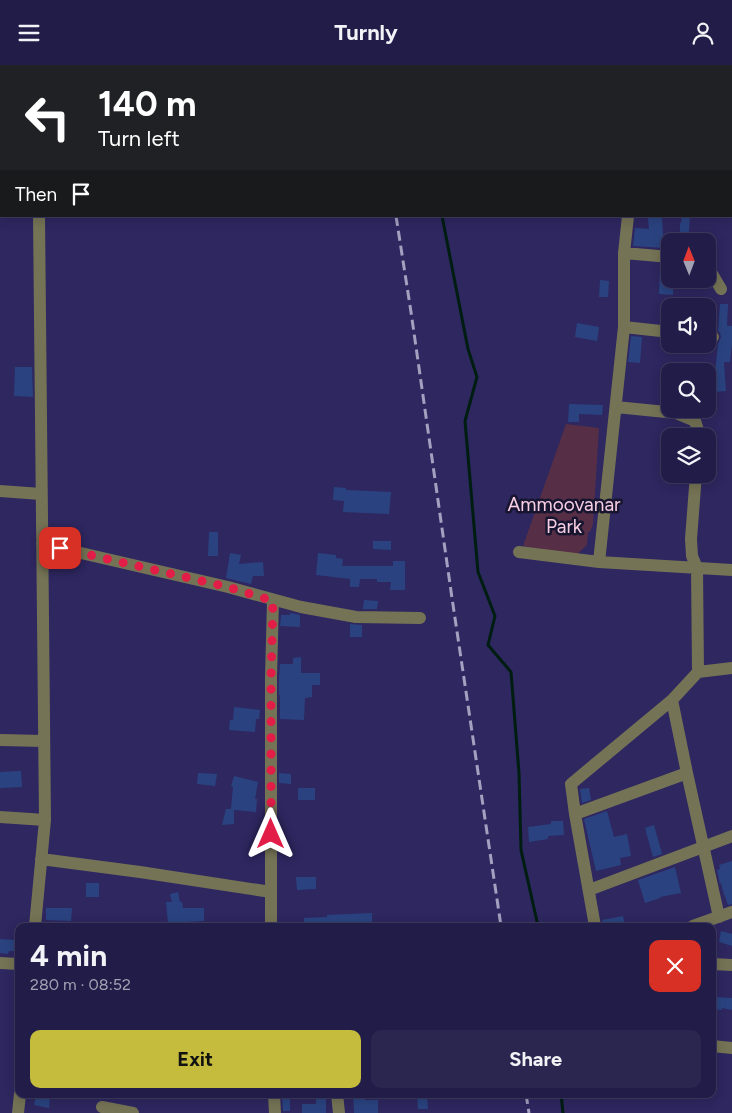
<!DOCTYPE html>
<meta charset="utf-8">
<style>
:root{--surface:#221d48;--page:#2a264f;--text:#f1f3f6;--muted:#a2a2b4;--line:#3f3b60;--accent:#c5bc3d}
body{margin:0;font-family:Figtree,sans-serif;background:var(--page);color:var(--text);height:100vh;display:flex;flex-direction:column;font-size:19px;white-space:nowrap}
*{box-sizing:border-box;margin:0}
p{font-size:16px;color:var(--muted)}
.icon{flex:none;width:28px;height:28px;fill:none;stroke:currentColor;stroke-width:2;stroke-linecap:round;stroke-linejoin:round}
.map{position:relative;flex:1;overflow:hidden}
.side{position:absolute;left:15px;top:858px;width:701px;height:175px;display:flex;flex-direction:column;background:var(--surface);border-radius:10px;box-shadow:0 2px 12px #0003,0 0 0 1px var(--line)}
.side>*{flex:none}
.hud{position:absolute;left:0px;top:0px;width:732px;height:152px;box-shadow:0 2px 12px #0003,0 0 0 1px var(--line);background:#202124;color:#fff;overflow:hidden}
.needle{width:32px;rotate:359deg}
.fabs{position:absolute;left:661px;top:168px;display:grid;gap:10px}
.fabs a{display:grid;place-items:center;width:55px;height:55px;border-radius:10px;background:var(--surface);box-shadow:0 2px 12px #0003,0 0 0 1px var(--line);font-size:25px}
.pin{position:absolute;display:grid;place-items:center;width:42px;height:42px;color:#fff;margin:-21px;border-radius:10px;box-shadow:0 2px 8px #0006}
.me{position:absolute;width:55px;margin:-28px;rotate:0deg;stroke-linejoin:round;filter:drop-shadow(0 0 4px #0008)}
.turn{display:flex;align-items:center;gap:18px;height:105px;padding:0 15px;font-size:22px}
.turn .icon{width:65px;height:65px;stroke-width:2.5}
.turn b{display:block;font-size:35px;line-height:42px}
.then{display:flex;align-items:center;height:48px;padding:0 15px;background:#0003;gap:10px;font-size:19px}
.round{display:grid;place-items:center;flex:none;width:52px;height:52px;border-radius:10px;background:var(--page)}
.headline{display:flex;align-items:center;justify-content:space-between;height:85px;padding:0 15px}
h1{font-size:30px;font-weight:700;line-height:38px}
.button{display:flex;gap:10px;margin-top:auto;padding:10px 15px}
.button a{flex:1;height:58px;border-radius:10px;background:var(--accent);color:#111;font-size:20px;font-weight:700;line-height:58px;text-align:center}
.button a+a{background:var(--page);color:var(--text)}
header{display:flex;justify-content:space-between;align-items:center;height:65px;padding:0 15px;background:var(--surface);font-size:22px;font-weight:700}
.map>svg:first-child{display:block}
</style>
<header><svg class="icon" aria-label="menu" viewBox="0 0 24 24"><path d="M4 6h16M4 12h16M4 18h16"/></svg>Turnly<svg class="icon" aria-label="person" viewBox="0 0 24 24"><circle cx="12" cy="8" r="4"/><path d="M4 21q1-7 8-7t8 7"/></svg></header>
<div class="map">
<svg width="732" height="1048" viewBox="0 0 732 1048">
<rect width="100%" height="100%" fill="#2e2760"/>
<!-- green -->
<path fill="#562f46" d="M566,359L599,363L593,459L590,467H588L587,480L576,490L523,481Z"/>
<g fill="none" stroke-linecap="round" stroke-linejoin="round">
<!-- stream -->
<path stroke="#001d12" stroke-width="3" d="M408,0V1
M442,151L468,284L477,312L465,356L478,507L495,551L488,580L511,607L519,708L521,785L538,861
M561,1029L563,1048"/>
</g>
<!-- building -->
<path fill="#2a4380" d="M682,151H690L688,176H680V158H681Z
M662,152L664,183L633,181L635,163L649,164L648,153Z
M660,200H670V214H673V230L659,229Z
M600,215L609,216L608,232H599Z
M720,239H728L727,261H732V278L730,297H724L726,326L714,327L713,308H715L718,279L721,272L720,268L718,266Z
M577,258L599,262L597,276L575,272Z
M631,271L642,272L640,298L628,297Z
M15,302H32L33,332L14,331Z
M569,339L603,340L602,350L579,349V357H568Z
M334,422L346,423V425L391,427L389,449L343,447L344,436L333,435Z
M209,467H218V491H208Z
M373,476H391V485L373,484Z
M230,488L241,490L239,499L263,497L264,511H253L251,519L226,513Z
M318,488L336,490V493L343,494L342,501H393V496H405V525H390L391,517H377V514H360L359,522H350V514L316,510Z
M364,535L378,536L377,544H363Z
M290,548L300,550V562L280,561L281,550H290Z
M350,559L362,560V572H350Z
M301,592V608H320V620H312V632L305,633L304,655L280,654V630H279V613L280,599H293V593Z
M234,642L260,645L259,654H256L255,667L229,665L230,655H233Z
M21,706L22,722L0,723V707Z
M198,708L217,709L215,721L197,719Z
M279,708L291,709V719L279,718Z
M234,711L258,717L255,734H257L256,747L234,745V759L222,760L226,744H231L233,722L231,721Z
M298,723H315V735H298Z
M589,723L591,735L582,738L580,724Z
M607,746L614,772L627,769L631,791L620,793L621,800L596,806L584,754Z
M551,756H563L564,770L548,771V774L529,777L528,762L551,759Z
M654,760L662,789L653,792L645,763Z
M732,796V839L728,840L723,826L721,818L720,819L717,805L720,804L719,800Z
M675,802L681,828L660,832V833L645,838L638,815Z
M296,812H316V824L297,825Z
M86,818H99V832H86Z
M178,827L180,837H182L183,843H204V856L168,858L166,837H172L170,829Z
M46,843H72L71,856L46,855Z
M372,848V861H304V853L327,852V850Z
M623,851L625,861H603L602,855Z
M721,866L732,869V881L719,877Z
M0,874L17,875L16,886H9L8,889L0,888Z
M712,932L732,933V945L722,943V945L712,944Z
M316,1029H326V1048H302V1039H316Z
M353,1029H363V1033H365V1035H378V1048H354Z
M417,1029H427L428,1044H418Z
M36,1030L50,1032L49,1043L34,1040Z
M282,1031H290V1046H283Z"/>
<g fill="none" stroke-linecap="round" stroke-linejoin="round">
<!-- street -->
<path stroke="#757355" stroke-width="12" d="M40,1V0
M643,1V0
M731,38H732
M731,116H732
M624,188L670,192
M708,202L721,224
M624,262L670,267
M708,272H713
M616,342L676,348L695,356L699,368V371
M0,426L41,429
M42,479L228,522L301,542L356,552L420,553
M519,487L599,497L732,505
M599,497L624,262V188L628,151
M698,607L732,603
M0,675L44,676
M687,708L672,635L698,607L697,503L692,491L691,474L696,409
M575,749L571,719L672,635
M0,752L45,755
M41,794L140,807L271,827
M589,825L732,771
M35,861L45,755L39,151
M271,861V613L273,535
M595,861L575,749L687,708L719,852
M693,861L732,847
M0,898L19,899
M712,899L732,900
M712,981L732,983
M274,1029L275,1048
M337,1029L339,1048
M102,1042L133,1048
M18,1048L20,1029"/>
<!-- rail -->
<path stroke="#a3a0c0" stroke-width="3" stroke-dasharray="10 5" stroke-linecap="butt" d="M372,0V1
M396,151L411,247L452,533L501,861
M526,1029L529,1048"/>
</g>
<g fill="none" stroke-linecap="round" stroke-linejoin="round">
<!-- route -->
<path stroke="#e11d48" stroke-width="9" stroke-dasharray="0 16.2" d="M60,483L228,522L273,536L271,613V769"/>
</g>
<g text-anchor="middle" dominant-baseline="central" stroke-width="5" stroke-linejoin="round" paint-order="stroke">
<!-- park labels -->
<g font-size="19" fill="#f8cee4" stroke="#17152f">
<text x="564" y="439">Ammoovanar<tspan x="564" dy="22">Park</tspan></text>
</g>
</g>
</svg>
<div class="fabs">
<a><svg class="needle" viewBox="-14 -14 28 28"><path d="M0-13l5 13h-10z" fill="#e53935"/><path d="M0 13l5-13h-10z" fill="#a2a2b4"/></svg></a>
<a><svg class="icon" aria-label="sound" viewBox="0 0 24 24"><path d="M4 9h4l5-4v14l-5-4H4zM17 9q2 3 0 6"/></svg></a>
<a><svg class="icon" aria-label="search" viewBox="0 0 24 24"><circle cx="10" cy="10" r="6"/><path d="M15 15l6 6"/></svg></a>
<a><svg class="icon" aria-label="layers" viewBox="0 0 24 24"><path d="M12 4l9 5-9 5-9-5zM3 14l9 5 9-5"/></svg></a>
</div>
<div class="pin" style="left:60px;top:483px;background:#d93025"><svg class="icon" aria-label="arrive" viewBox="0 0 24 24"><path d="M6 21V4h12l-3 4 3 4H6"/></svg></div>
<svg class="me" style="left:271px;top:769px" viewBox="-20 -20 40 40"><path d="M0-17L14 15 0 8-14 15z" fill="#e11d48" stroke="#fff" stroke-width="4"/></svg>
<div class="hud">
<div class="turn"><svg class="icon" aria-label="left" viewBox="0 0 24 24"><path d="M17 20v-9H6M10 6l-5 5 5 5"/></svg><div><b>140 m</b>Turn left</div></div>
<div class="then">Then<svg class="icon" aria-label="arrive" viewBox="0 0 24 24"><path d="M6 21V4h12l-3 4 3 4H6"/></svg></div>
</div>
<section class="side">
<div class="headline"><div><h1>4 min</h1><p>280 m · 08:52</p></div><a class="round" style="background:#d93025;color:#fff"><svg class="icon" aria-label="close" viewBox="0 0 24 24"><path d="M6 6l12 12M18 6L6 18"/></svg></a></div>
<div class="button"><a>Exit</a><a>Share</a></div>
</section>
</div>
